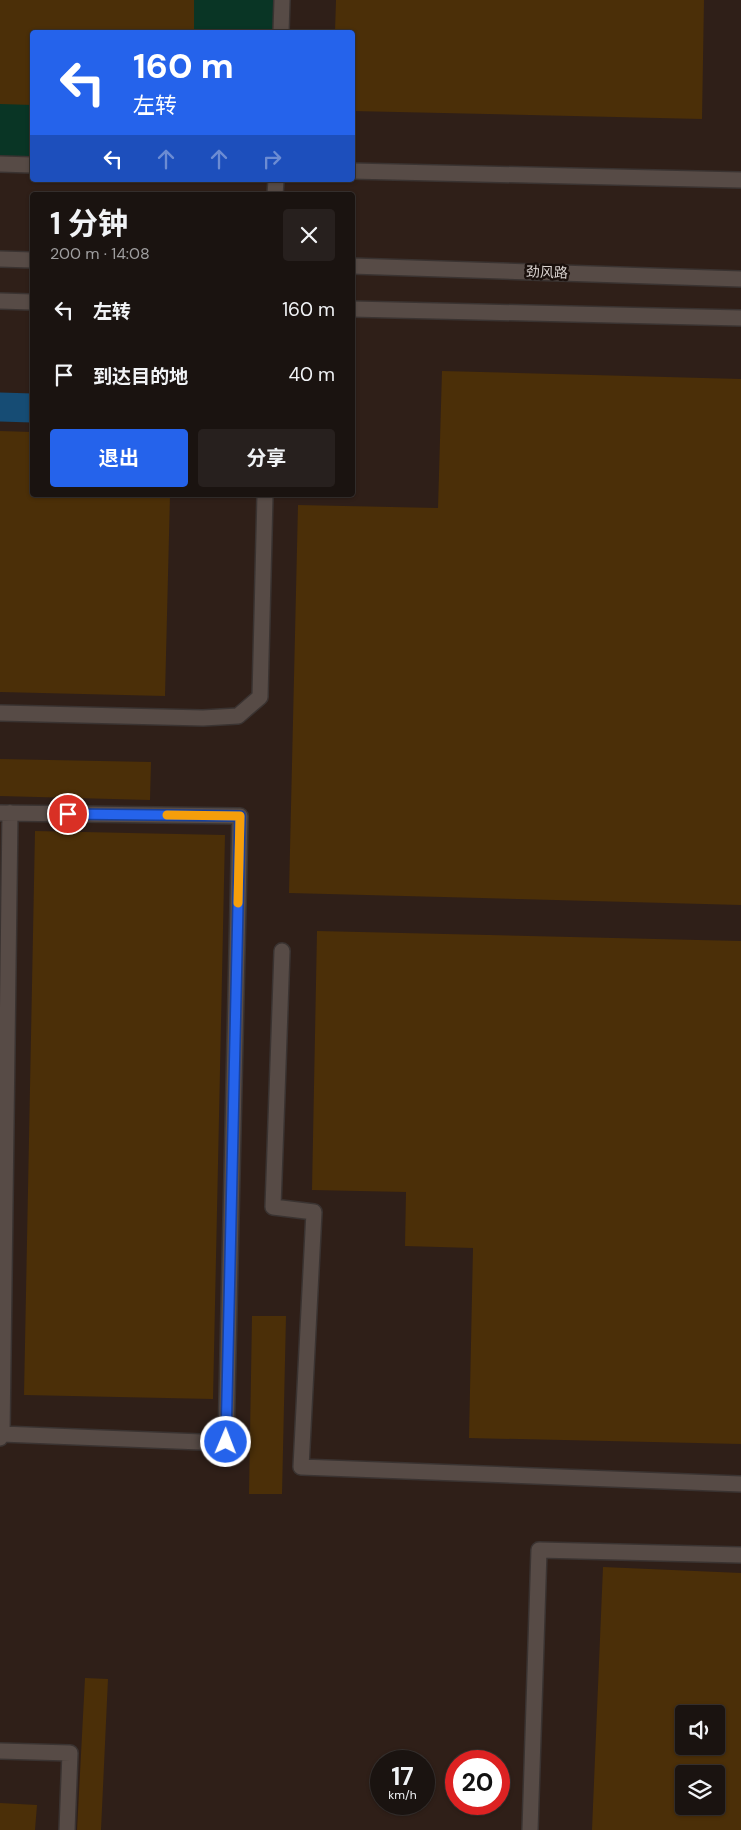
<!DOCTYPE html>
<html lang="zh">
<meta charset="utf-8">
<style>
:root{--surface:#1a1310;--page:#27201e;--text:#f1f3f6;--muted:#9f9e9f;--line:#383230;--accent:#2563eb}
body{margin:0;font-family:"DM Sans","Noto Sans SC",sans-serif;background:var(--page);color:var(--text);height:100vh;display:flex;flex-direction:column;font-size:19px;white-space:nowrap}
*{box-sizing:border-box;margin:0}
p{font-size:16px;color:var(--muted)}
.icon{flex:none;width:28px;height:28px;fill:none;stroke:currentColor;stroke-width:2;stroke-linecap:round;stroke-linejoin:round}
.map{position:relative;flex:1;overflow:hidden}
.side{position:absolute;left:30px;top:192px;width:325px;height:305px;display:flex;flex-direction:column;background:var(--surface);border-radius:5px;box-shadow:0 1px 4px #0004,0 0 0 1px var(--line)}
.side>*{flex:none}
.hud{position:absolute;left:30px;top:30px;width:325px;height:152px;border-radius:5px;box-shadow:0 1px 4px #0004,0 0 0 1px var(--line);background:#2563eb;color:#fff;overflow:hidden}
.fabs{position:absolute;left:675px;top:1705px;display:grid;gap:10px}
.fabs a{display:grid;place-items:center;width:50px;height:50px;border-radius:5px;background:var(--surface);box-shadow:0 1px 4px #0004,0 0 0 1px var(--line);font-size:25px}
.speed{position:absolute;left:370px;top:1750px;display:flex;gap:10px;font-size:25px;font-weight:700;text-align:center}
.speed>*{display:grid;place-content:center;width:65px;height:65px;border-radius:50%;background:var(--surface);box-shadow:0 1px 4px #0004,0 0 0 1px var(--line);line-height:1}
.speed small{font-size:12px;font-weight:400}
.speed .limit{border:8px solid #d22;background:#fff;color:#111}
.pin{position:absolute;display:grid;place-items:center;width:42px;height:42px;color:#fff;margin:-21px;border:2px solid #fff;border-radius:50%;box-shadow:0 1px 5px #0007}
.me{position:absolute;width:55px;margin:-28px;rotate:1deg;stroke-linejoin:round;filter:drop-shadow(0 0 4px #0008)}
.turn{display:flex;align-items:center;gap:18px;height:105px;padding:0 20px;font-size:22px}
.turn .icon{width:65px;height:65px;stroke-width:2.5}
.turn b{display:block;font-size:35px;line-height:42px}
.lanes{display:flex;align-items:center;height:48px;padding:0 20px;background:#0003;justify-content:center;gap:25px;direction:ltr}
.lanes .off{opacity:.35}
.round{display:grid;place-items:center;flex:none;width:52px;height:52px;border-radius:5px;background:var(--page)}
.headline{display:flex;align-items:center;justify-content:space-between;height:85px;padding:0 20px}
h1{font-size:30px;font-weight:700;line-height:38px}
.action{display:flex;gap:10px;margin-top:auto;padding:10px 20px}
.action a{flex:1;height:58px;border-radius:5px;background:var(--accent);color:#fff;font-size:20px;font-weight:700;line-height:58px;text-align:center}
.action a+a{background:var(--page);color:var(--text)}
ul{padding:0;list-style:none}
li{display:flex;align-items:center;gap:15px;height:65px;padding:0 20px}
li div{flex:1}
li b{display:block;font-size:19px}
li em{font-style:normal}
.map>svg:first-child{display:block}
</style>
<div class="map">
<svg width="741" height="1830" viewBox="0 0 741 1830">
<rect width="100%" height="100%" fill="#231915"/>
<!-- built -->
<path fill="#2f1f18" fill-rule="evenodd" d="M0,0H741V1830H0ZM32,32H352V180H32ZM32,195H352V495H32ZM684,1714H716V1746H684ZM381,1761H424V1804H381ZM456,1761H499V1804H456ZM684,1774H716V1806H684Z"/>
<!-- green -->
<path fill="#093525" d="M0,0H282L281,32H32V165L0,164Z"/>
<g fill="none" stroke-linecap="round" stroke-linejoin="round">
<!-- canal -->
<path stroke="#164c74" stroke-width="29" d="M0,407L32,408"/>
</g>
<!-- building -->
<path fill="#4b2f08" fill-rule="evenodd" d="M0,0H194V32H32V105L0,104Z
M336,0H704L702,119L352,111V32H335Z
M442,371L741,379V905L289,893L298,505L438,508Z
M0,431L32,432V495H170L165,696L0,692Z
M0,759L151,762L150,800L0,796Z
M35,831L225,835L213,1399L24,1395Z
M317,931L741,941V1444L469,1438L473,1248L405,1246L406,1192L312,1190Z
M252,1316H286L282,1494H249Z
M603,1567L741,1573V1830H592ZM684,1714H716V1746H684ZM684,1774H716V1806H684Z
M85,1678L108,1679L101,1830H77Z
M0,1803L37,1805L35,1830H0Z"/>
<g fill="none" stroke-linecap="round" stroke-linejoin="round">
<!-- minor casing -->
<g stroke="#3a3331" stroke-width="18">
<path id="minor" d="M281,32L282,0
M0,164L32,165
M352,171L741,180
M275,195L276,180
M0,259L32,260
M352,266L741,279
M0,301L32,302
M352,309L741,318
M0,713L203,718L238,716L260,697L265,495
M0,813L240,816L226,1443L2,1434L0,1438
M282,951L273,1207L314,1212L301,1467L741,1484
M2,1434L10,813
M0,1751L70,1753L67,1830
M530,1830L539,1550L741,1555"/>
</g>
<!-- minor -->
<use href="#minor" stroke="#574b46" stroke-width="15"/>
</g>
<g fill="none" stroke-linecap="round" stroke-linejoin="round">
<!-- route casing -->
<g stroke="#184099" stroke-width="12">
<path id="route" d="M68,814L240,816L226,1442"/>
</g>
<!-- route -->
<use href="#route" stroke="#2563eb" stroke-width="9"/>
<!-- slow -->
<path stroke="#f59e0b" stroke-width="9" d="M167,815L240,816L238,903"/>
</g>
<g text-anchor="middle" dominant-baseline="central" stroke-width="5" stroke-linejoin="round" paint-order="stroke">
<!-- street labels -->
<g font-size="14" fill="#dcd5d2" stroke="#1a100c">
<text transform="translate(547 272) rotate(2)">劲风路</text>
</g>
</g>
</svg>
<div class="fabs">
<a><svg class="icon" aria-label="sound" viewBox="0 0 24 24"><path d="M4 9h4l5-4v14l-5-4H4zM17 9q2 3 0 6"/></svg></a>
<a><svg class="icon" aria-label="layers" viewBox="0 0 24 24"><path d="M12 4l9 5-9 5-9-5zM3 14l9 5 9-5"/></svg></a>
</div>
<div class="speed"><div>17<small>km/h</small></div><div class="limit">20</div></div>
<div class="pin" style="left:68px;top:814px;background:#d93025"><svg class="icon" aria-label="arrive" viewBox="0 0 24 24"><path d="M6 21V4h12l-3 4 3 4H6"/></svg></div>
<svg class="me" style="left:226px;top:1442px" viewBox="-20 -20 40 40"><circle r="17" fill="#2563eb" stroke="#fff" stroke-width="3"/><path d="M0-11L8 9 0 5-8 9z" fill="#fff"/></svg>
<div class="hud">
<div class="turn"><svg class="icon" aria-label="left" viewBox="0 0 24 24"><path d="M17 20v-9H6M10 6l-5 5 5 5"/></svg><div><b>160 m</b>左转</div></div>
<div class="lanes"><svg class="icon" aria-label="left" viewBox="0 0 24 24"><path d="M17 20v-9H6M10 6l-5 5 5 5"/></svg><svg class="icon off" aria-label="ahead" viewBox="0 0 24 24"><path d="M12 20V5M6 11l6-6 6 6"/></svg><svg class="icon off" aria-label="ahead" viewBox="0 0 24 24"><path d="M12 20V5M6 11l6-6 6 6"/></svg><svg class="icon off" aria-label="right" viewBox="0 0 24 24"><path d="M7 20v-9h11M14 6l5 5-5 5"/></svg></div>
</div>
<section class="side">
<div class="headline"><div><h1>1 分钟</h1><p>200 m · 14:08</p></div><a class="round"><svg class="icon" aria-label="close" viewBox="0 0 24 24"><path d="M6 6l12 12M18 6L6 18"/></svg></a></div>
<ul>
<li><svg class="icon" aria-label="left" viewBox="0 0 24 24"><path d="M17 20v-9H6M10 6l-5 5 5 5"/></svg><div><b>左转</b></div><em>160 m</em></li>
<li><svg class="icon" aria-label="arrive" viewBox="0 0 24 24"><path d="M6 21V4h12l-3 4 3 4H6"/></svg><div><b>到达目的地</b></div><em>40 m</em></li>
</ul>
<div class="action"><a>退出</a><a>分享</a></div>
</section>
</div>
